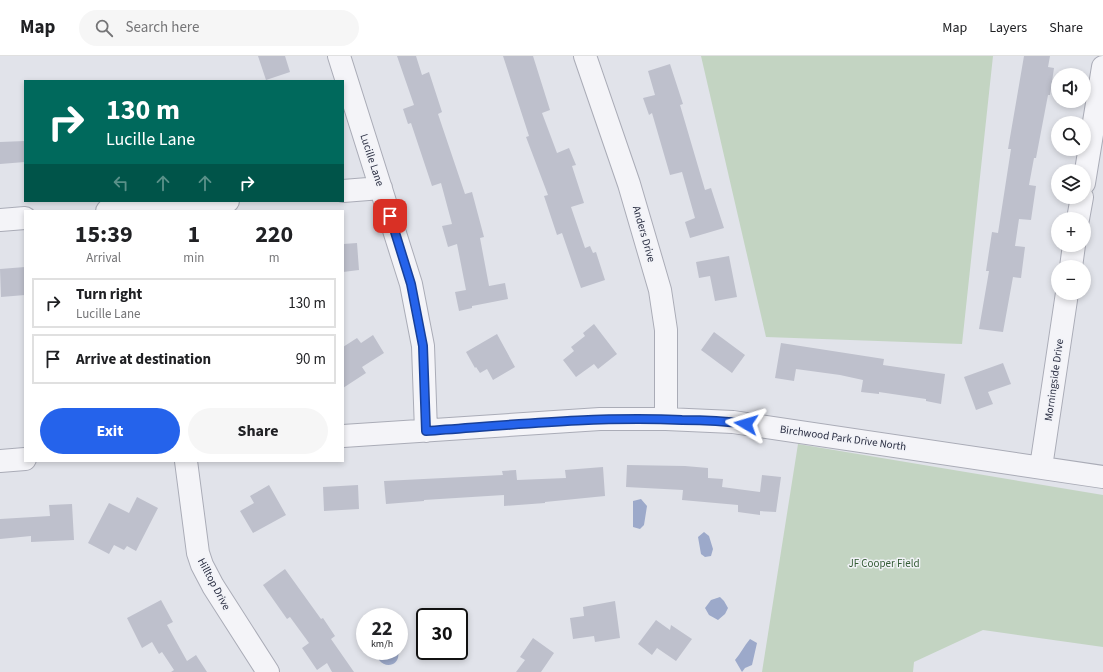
<!DOCTYPE html>
<meta charset="utf-8">
<style>
:root{--surface:#fff;--page:#f6f6f6;--text:#202124;--muted:#757577;--line:#e0e0e0;--accent:#2563eb}
body{margin:0;font-family:"Source Sans 3",sans-serif;background:var(--page);color:var(--text);height:100vh;display:flex;flex-direction:column;font-size:15px;white-space:nowrap}
*{box-sizing:border-box;margin:0}
p{font-size:13px;color:var(--muted)}
.icon{flex:none;width:22px;height:22px;fill:none;stroke:currentColor;stroke-width:2;stroke-linecap:round;stroke-linejoin:round}
.map{position:relative;flex:1;overflow:hidden}
.drawer{position:absolute;left:24px;top:154px;width:320px;height:252px;display:flex;flex-direction:column;background:var(--surface);border-radius:0px;box-shadow:0 2px 6px #0003}
.drawer>*{flex:none}
.guide{position:absolute;left:24px;top:24px;width:320px;height:122px;border-radius:0px;box-shadow:0 2px 6px #0003;background:#00695c;color:#fff;overflow:hidden}
.fabs{position:absolute;left:1051px;top:12px;display:grid;gap:8px}
.fabs a{display:grid;place-items:center;width:40px;height:40px;border-radius:50%;background:var(--surface);box-shadow:0 2px 6px #0003;font-size:20px}
.speed{position:absolute;left:356px;top:552px;display:flex;gap:8px;font-size:20px;font-weight:700;text-align:center}
.speed>*{display:grid;place-content:center;width:52px;height:52px;border-radius:50%;background:var(--surface);box-shadow:0 2px 6px #0003;line-height:1}
.speed small{font-size:10px;font-weight:400}
.speed .limit{border:2px solid #111;border-radius:6px;background:#fff;color:#111}
.pin{position:absolute;display:grid;place-items:center;width:34px;height:34px;color:#fff;margin:-17px;border-radius:8px;box-shadow:0 2px 6px #0006}
.me{position:absolute;width:44px;margin:-22px;rotate:277deg;stroke-linejoin:round;filter:drop-shadow(0 0 3px #0008)}
.turn{display:flex;align-items:center;gap:14px;height:84px;padding:0 16px;font-size:18px}
.turn .icon{width:52px;height:52px;stroke-width:2.5}
.turn b{display:block;font-size:28px;line-height:34px}
.lanes{display:flex;align-items:center;height:38px;padding:0 16px;background:#0003;justify-content:center;gap:20px;direction:ltr}
.lanes .off{opacity:.35}
.eta{display:flex;justify-content:space-evenly;align-items:center;height:68px;text-align:center}
.eta b{font-size:24px;font-weight:700;line-height:28px}
.primary-button{display:flex;gap:8px;margin-top:auto;padding:8px 16px}
.primary-button a{flex:1;height:46px;border-radius:24px;background:var(--accent);color:#fff;font-size:16px;font-weight:700;line-height:46px;text-align:center}
.primary-button a+a{background:var(--page);color:var(--text)}
ul{padding:0;list-style:none}
li{display:flex;align-items:center;gap:12px;height:50px;margin:0 8px 6px;padding:0 8px;border:2px solid var(--line);border-radius:0px}
li div{flex:1}
li b{display:block;font-size:15px}
li em{font-style:normal}
header{display:flex;align-items:center;gap:24px;box-sizing:border-box;height:56px;padding:0 20px;background:var(--surface);border-bottom:1px solid var(--line)}
header strong{font-size:19px}
nav{display:flex;gap:22px;margin-inline-start:auto;font-size:14px}
.search{width:280px;height:36px;background:var(--page);display:flex;align-items:center;gap:10px;box-sizing:border-box;padding:0 14px;border-radius:22px;color:var(--muted);font-size:15px}
.map>svg:first-child{display:block}
</style>
<header>
<strong>Map</strong>
<div class="search"><svg class="icon" aria-label="search" viewBox="0 0 24 24"><circle cx="10" cy="10" r="6"/><path d="M15 15l6 6"/></svg>Search here</div>
<nav><a>Map</a><a>Layers</a><a>Share</a></nav>
</header>
<div class="map">
<svg width="1103" height="616" viewBox="0 0 1103 616">
<rect width="100%" height="100%" fill="#e1e3ea"/>
<!-- green -->
<path fill="#c3d4c2" d="M701,0H993L962,288L766,281Z
M798,388L1103,439V591L983,574L914,606L913,616H762Z"/>
<!-- water -->
<path fill="#9ca9ca" d="M641,443L647,450L644,469L640,473L633,471V445Z
M704,476L709,480L713,493L711,500L705,501L701,498L698,481Z
M720,541L724,545L728,552L725,558L718,564L709,559L705,552L711,544Z
M750,583L757,587L752,609L745,612L742,616L735,604C741,597 744,590 750,583Z
M379,595H398C401,608 387,614 379,604Z"/>
<!-- building -->
<path fill="#bec0cc" d="M258,0H285L290,16L266,24Z
M397,0H416L422,19L429,16L442,56L438,58L465,138L472,136L484,181L480,182L489,230L505,227L508,243L472,250V252L459,255L455,236L466,234L457,188L448,191L442,170L452,168L441,127L432,130L411,67L408,68L403,53L414,49Z
M503,0H533L550,54L542,57L557,97L569,92L576,109L572,110L584,147L571,151L585,192L590,190L593,197L596,196L605,224L581,232L562,177L557,179L544,140L548,139L526,81L529,80Z
M1024,0H1050L1048,11L1054,12L1050,39H1048L1036,102H1034L1029,129L1036,130L1031,164L1019,163L1015,190L1025,191L1021,222L1013,221L1003,276L979,273L989,215H986L992,176L998,177L1011,93H1008Z
M670,8L683,48L680,49L705,134L711,132L724,172L690,182L685,166L695,162L682,116L670,119L652,57L649,59L643,42L655,39L648,15Z
M25,85V106L0,108V86Z
M357,187L359,214L343,216V188Z
M729,200L737,241L715,245L710,220L699,222L696,206Z
M25,211V239L1,241L0,213Z
M594,268L617,298L598,313L594,308L576,321L563,304L574,295L571,291L585,280L583,277Z
M714,276L745,299L732,317L701,294Z
M497,278L515,311L493,324L487,313L480,317L476,311L475,312L466,296Z
M373,279L384,297L362,311L366,317L343,332V291L357,282L361,287Z
M781,287L884,303L883,309L945,318L941,348L926,345V343L879,336V338L861,336L863,324L840,319L796,313L794,325L775,322Z
M1003,307L1011,328L988,336L993,348L976,354L964,321Z
M627,409L685,410L708,412V422L723,423L722,431L760,436L762,419L781,421L776,456L760,455V459L738,456V449L682,444L683,434L626,431Z
M603,411L605,440L545,446V447L504,450V439L424,444V445L386,448L384,425L503,419L502,415L516,414L517,424L566,422L565,414Z
M269,429L286,459L253,477L240,455L254,447L250,440Z
M358,429L359,453L324,455L323,431Z
M137,441L158,452L136,495L127,490L124,494L114,489L109,498L88,487L109,447L129,457Z
M72,448L74,484L31,486V480L0,483V463L50,460L49,449Z
M285,513L321,563L323,562L335,580L331,583L354,616H332L327,607L317,614L302,592L309,587L290,561L287,563L263,529Z
M161,544L173,566L167,569L187,605L196,599L207,616H171L174,614L162,596L159,598L152,586L142,592L127,562Z
M615,545L620,582L595,586L594,580L573,583L570,562L584,560L583,551Z
M656,564L670,574L671,569L692,583L676,605L657,592L652,599L638,588Z
M533,582L554,597L541,616H516L525,604L520,601Z"/>
<g fill="none" stroke-linecap="round" stroke-linejoin="round">
<!-- minor casing -->
<g stroke="#aaacb7" stroke-width="24">
<path id="minor" d="M339,0L411,228L423,290L426,375
M585,0L629,128L660,234L666,274V363
M1084,127L1103,11
M343,135L381,132
M107,155L228,145
M1078,163L1082,141
M0,164L25,162
M1071,211L1074,189
M343,380L600,363H666L733,366L1103,421
M0,405L25,403
M186,405L198,497L202,509L213,530L268,616
M1041,411L1067,237"/>
</g>
<!-- minor -->
<use href="#minor" stroke="#f4f4f8" stroke-width="22"/>
</g>
<g fill="none" stroke-linecap="round" stroke-linejoin="round">
<!-- route casing -->
<g stroke="#184099" stroke-width="10">
<path id="route" d="M390,160L411,228L423,290L426,375C511,369 597,360 682,364C704,364 725,365 746,368"/>
</g>
<!-- route -->
<use href="#route" stroke="#2563eb" stroke-width="7"/>
</g>
<g text-anchor="middle" dominant-baseline="central" stroke-width="3" stroke-linejoin="round" paint-order="stroke">
<!-- street labels -->
<g font-size="11" fill="#292d41" stroke="#f1f2f7">
<text transform="translate(372 104) rotate(72)">Lucille Lane</text>
<text transform="translate(644 178) rotate(74)">Anders Drive</text>
<text transform="translate(1054 324) rotate(-82)">Morningside Drive</text>
<text transform="translate(843 382) rotate(8)">Birchwood Park Drive North</text>
<text transform="translate(214 528) rotate(62)">Hilltop Drive</text>
</g>
<!-- park labels -->
<g font-size="11" fill="#365d37" stroke="#f1f2f7">
<text x="884" y="507">JF Cooper Field</text>
</g>
</g>
</svg>
<div class="fabs">
<a><svg class="icon" aria-label="sound" viewBox="0 0 24 24"><path d="M4 9h4l5-4v14l-5-4H4zM17 9q2 3 0 6"/></svg></a>
<a><svg class="icon" aria-label="search" viewBox="0 0 24 24"><circle cx="10" cy="10" r="6"/><path d="M15 15l6 6"/></svg></a>
<a><svg class="icon" aria-label="layers" viewBox="0 0 24 24"><path d="M12 4l9 5-9 5-9-5zM3 14l9 5 9-5"/></svg></a>
<a>+</a>
<a>−</a>
</div>
<div class="speed"><div>22<small>km/h</small></div><div class="limit">30</div></div>
<div class="pin" style="left:390px;top:160px;background:#d93025"><svg class="icon" aria-label="arrive" viewBox="0 0 24 24"><path d="M6 21V4h12l-3 4 3 4H6"/></svg></div>
<svg class="me" style="left:746px;top:368px" viewBox="-20 -20 40 40"><path d="M0-17L14 15 0 8-14 15z" fill="#2563eb" stroke="#fff" stroke-width="4"/></svg>
<div class="guide">
<div class="turn"><svg class="icon" aria-label="right" viewBox="0 0 24 24"><path d="M7 20v-9h11M14 6l5 5-5 5"/></svg><div><b>130 m</b>Lucille Lane</div></div>
<div class="lanes"><svg class="icon off" aria-label="left" viewBox="0 0 24 24"><path d="M17 20v-9H6M10 6l-5 5 5 5"/></svg><svg class="icon off" aria-label="ahead" viewBox="0 0 24 24"><path d="M12 20V5M6 11l6-6 6 6"/></svg><svg class="icon off" aria-label="ahead" viewBox="0 0 24 24"><path d="M12 20V5M6 11l6-6 6 6"/></svg><svg class="icon" aria-label="right" viewBox="0 0 24 24"><path d="M7 20v-9h11M14 6l5 5-5 5"/></svg></div>
</div>
<section class="drawer">
<div class="eta">
<div><b>15:39</b><p>Arrival</p></div>
<div><b>1</b><p>min</p></div>
<div><b>220</b><p>m</p></div>
</div>
<ul>
<li><svg class="icon" aria-label="right" viewBox="0 0 24 24"><path d="M7 20v-9h11M14 6l5 5-5 5"/></svg><div><b>Turn right</b><p>Lucille Lane</p></div><em>130 m</em></li>
<li><svg class="icon" aria-label="arrive" viewBox="0 0 24 24"><path d="M6 21V4h12l-3 4 3 4H6"/></svg><div><b>Arrive at destination</b></div><em>90 m</em></li>
</ul>
<div class="primary-button"><a>Exit</a><a>Share</a></div>
</section>
</div>
